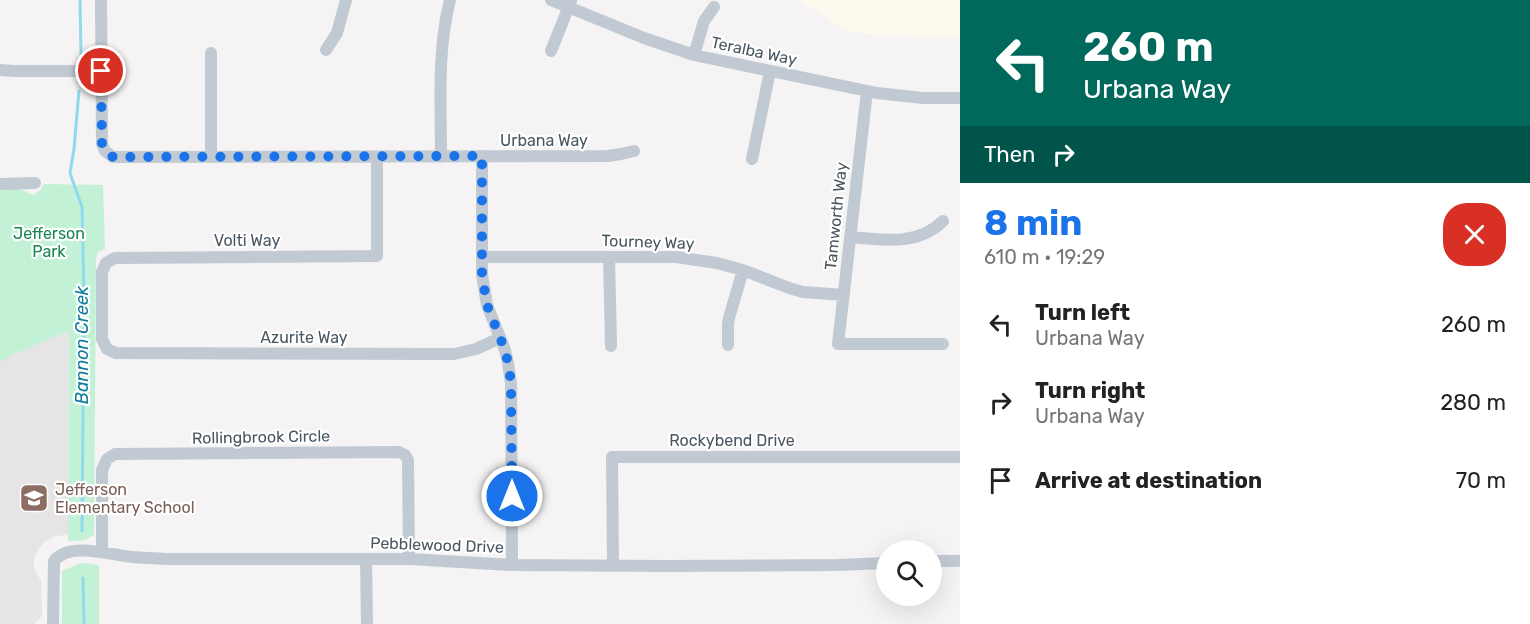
<!DOCTYPE html>
<meta charset="utf-8">
<style>
:root{--surface:#fff;--page:#f6f6f6;--text:#222;--muted:#767676;--accent:#1a73e8}
body{margin:0;font-family:Rubik,sans-serif;background:var(--page);color:var(--text);height:100vh;display:flex;flex-direction:column;font-size:22px;white-space:nowrap}
*{box-sizing:border-box;margin:0}
p{font-size:20px;color:var(--muted)}
.icon{flex:none;width:33px;height:33px;fill:none;stroke:currentColor;stroke-width:2;stroke-linecap:round;stroke-linejoin:round}
.map{position:relative;flex:1;overflow:hidden}
.drawer{display:flex;flex-direction:column;background:var(--surface);width:570px}
.drawer>*{flex:none}
.guide{background:#00695c;color:#fff;overflow:hidden}
.controls{position:absolute;left:876px;top:540px;display:grid;gap:12px}
.controls a{display:grid;place-items:center;width:66px;height:66px;border-radius:50%;background:var(--surface);box-shadow:0 6px 24px #0002;font-size:30px}
.pin{position:absolute;display:grid;place-items:center;width:51px;height:51px;color:#fff;margin:-26px;border:3px solid #fff;border-radius:50%;box-shadow:0 2px 6px #0007}
.me{position:absolute;width:66px;margin:-33px;rotate:0deg;stroke-linejoin:round;filter:drop-shadow(0 0 4px #0008)}
.turn{display:flex;align-items:center;gap:21px;height:126px;padding:0 24px;font-size:27px}
.turn .icon{width:78px;height:78px;stroke-width:2.5}
.turn b{display:block;font-size:42px;line-height:51px}
.then{display:flex;align-items:center;height:57px;padding:0 24px;background:#0003;gap:12px;font-size:22px}
.round{display:grid;place-items:center;flex:none;width:63px;height:63px;border-radius:24px;background:var(--page)}
.overview{display:flex;align-items:center;justify-content:space-between;height:102px;padding:0 24px}
h1{font-size:36px;font-weight:700;line-height:45px;color:var(--accent)}
ul{padding:0;list-style:none}
li{display:flex;align-items:center;gap:18px;height:78px;padding:0 24px}
li div{flex:1}
li b{display:block;font-size:22px}
li em{font-style:normal}
main{display:flex;flex:1;min-height:0}
.map>svg:first-child{display:block}
</style>
<main>
<div class="map">
<svg width="960" height="624" viewBox="0 0 960 624">
<rect width="100%" height="100%" fill="#f5f3f3"/>
<!-- commercial -->
<path fill="#fdf9ef" d="M799,0H960V37L879,36L845,30Z"/>
<!-- education -->
<path fill="#e6e4e5" d="M69,331L68,535L55,536L44,542L39,548L34,559V568L41,581L42,616L34,624H0V362L14,354Z"/>
<!-- green -->
<path fill="#c3f1d5" d="M44,184L103,185L105,249L98,252L96,258L94,535L85,540L68,541L69,331L14,354L0,362V187L18,188L33,195L40,190Z
M81,563L99,565V624H62V571Z"/>
<g fill="none" stroke-linecap="round" stroke-linejoin="round">
<!-- stream -->
<path stroke="#90daee" stroke-width="3" d="M80,0L81,54
M79,91L74,149L70,173L82,207L84,295L82,531
M83,578L84,624"/>
<!-- minor -->
<path stroke="#c1cad2" stroke-width="12" d="M101,0L102,144L105,151L113,157L608,156L621,154L634,151
M551,0L644,38L694,55L877,93L923,98H960
M326,50L337,33L346,0
M551,51L571,1
M211,53V157
M694,55L704,21L714,7
M0,70L14,71H101
M867,91L838,344H943
M482,156V275L487,305L505,350L508,363L511,383L512,565
M377,157V256L115,258L106,263L102,272V339L107,349L116,353L454,354L476,349L500,338
M441,157C441,104 437,51 450,0
M752,159L770,71
M0,184L35,183
M850,237C883,240 918,246 943,221
M482,257H676L717,263L743,270L789,288L803,292L844,295
M609,257L611,346
M728,345V324L729,318L743,270
M102,552V470L107,459L115,454L399,452L405,455L408,460L409,559
M366,559L367,624
M932,561H960
M613,566L612,457H960
M53,624L54,561C69,541 111,555 132,557C143,558 154,558 165,559H409L512,565L666,566L838,565L886,563"/>
</g>
<g fill="none" stroke-linecap="round" stroke-linejoin="round">
<!-- route -->
<path stroke="#1a73e8" stroke-width="10" stroke-dasharray="0 18" d="M101,71L102,144L105,151L113,157L482,156V275L487,305L505,350L508,363L511,382L512,496"/>
</g>
<!-- icons -->
<defs>
<g id="school-square" transform="scale(1.5)"><rect x="-9" y="-9" width="18" height="18" rx="4" fill="#8d6e63" stroke="#fff"/><path d="M0-5L7-2L0 1L-7-2ZM-4 1L0 2.5L4 1V4Q0 6-4 4Z" fill="#fff"/></g>
</defs>
<g fill-rule="evenodd">
<use href="#school-square" x="34" y="498"/>
</g>
<g text-anchor="middle" dominant-baseline="central" stroke-width="4.5" stroke-linejoin="round" paint-order="stroke">
<!-- street labels -->
<g font-size="16" fill="#4a5661" stroke="#fff">
<text transform="translate(754 51) rotate(12)">Teralba Way</text>
<text x="544" y="140">Urbana Way</text>
<text transform="translate(836 216) rotate(-84)">Tamworth Way</text>
<text x="247" y="240">Volti Way</text>
<text transform="translate(648 242) rotate(2)">Tourney Way</text>
<text x="304" y="337">Azurite Way</text>
<text transform="translate(261 437) rotate(-1)">Rollingbrook Circle</text>
<text x="732" y="440">Rockybend Drive</text>
<text transform="translate(437 545) rotate(2)">Pebblewood Drive</text>
</g>
<!-- park labels -->
<g font-size="16" fill="#17864f" stroke="#fff">
<text x="49" y="233">Jefferson<tspan x="49" dy="18">Park</tspan></text>
</g>
<!-- education labels -->
<g font-size="16" fill="#785e54" stroke="#fff" text-anchor="start">
<text x="55" y="489">Jefferson<tspan x="55" dy="18">Elementary School</tspan></text>
</g>
<!-- water labels -->
<g font-size="18" font-style="italic" fill="#0c7c9b" stroke="#fff">
<text transform="translate(82 345) rotate(-90)">Bannon Creek</text>
</g>
</g>
</svg>
<div class="controls">
<a><svg class="icon" aria-label="search" viewBox="0 0 24 24"><circle cx="10" cy="10" r="6"/><path d="M15 15l6 6"/></svg></a>
</div>
<div class="pin" style="left:101px;top:71px;background:#d93025"><svg class="icon" aria-label="arrive" viewBox="0 0 24 24"><path d="M6 21V4h12l-3 4 3 4H6"/></svg></div>
<svg class="me" style="left:512px;top:496px" viewBox="-20 -20 40 40"><circle r="17" fill="#1a73e8" stroke="#fff" stroke-width="3"/><path d="M0-11L8 9 0 5-8 9z" fill="#fff"/></svg>
</div>
<section class="drawer">
<div class="guide">
<div class="turn"><svg class="icon" aria-label="left" viewBox="0 0 24 24"><path d="M17 20v-9H6M10 6l-5 5 5 5"/></svg><div><b>260 m</b>Urbana Way</div></div>
<div class="then">Then<svg class="icon" aria-label="right" viewBox="0 0 24 24"><path d="M7 20v-9h11M14 6l5 5-5 5"/></svg></div>
</div>
<div class="overview"><div><h1>8 min</h1><p>610 m · 19:29</p></div><a class="round" style="background:#d93025;color:#fff"><svg class="icon" aria-label="close" viewBox="0 0 24 24"><path d="M6 6l12 12M18 6L6 18"/></svg></a></div>
<ul>
<li><svg class="icon" aria-label="left" viewBox="0 0 24 24"><path d="M17 20v-9H6M10 6l-5 5 5 5"/></svg><div><b>Turn left</b><p>Urbana Way</p></div><em>260 m</em></li>
<li><svg class="icon" aria-label="right" viewBox="0 0 24 24"><path d="M7 20v-9h11M14 6l5 5-5 5"/></svg><div><b>Turn right</b><p>Urbana Way</p></div><em>280 m</em></li>
<li><svg class="icon" aria-label="arrive" viewBox="0 0 24 24"><path d="M6 21V4h12l-3 4 3 4H6"/></svg><div><b>Arrive at destination</b></div><em>70 m</em></li>
</ul>
</section>
</main>
